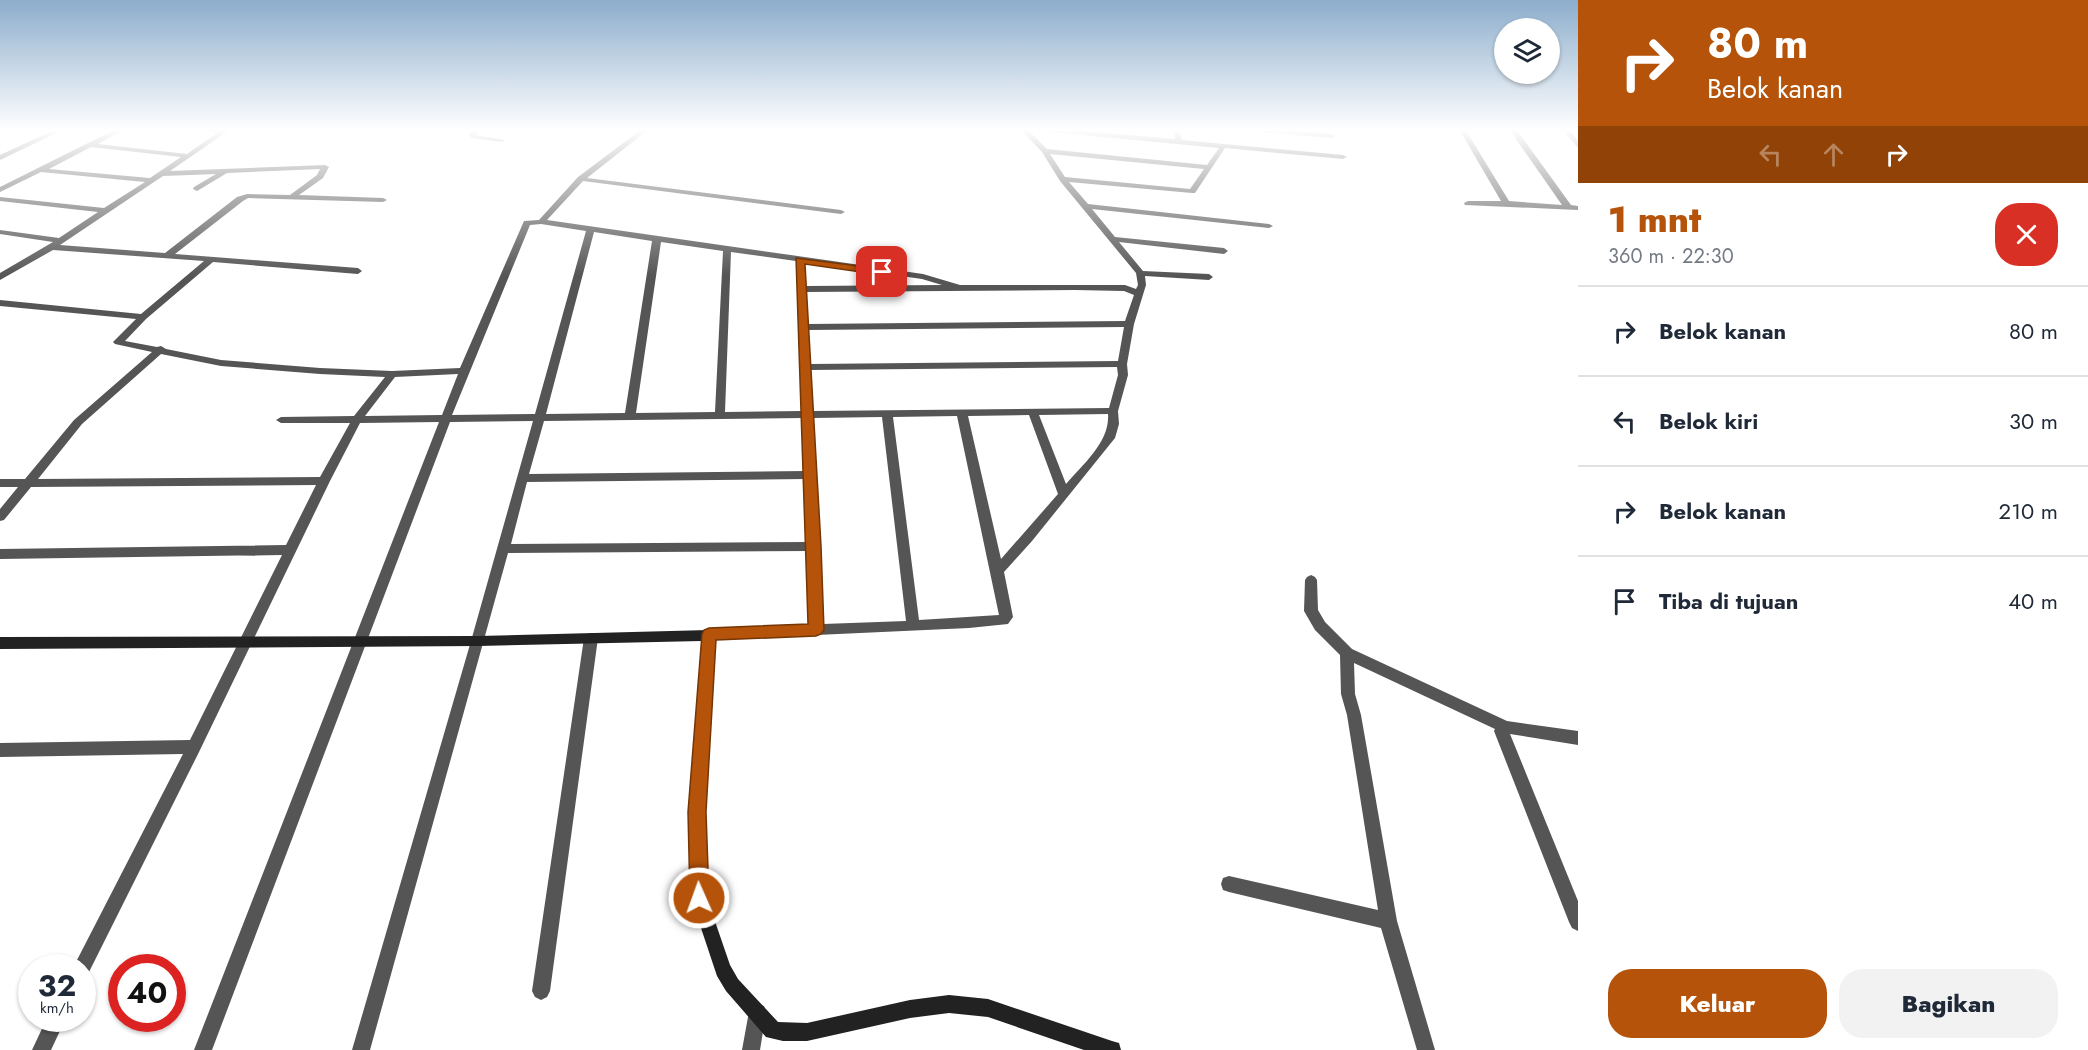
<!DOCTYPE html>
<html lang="id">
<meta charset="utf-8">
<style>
:root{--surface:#fff;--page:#f2f2f3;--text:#1f2937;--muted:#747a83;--line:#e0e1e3;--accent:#b45309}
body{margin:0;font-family:Jost,sans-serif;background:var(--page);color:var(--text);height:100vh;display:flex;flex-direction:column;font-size:22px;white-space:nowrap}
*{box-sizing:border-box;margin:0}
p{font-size:20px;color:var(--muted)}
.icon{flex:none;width:33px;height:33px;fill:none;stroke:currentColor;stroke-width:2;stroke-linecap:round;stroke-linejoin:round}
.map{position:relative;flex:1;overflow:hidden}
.side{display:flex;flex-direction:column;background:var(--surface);width:510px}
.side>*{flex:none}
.top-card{background:#b45309;color:#fff;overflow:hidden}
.fabs{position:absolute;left:1494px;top:18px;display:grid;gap:12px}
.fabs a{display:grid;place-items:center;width:66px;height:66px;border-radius:50%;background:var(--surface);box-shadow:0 2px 4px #0004;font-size:30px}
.speed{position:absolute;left:18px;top:954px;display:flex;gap:12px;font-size:30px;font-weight:700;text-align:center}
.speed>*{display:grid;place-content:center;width:78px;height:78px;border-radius:50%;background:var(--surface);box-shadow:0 2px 4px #0004;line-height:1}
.speed small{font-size:15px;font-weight:400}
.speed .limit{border:9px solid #d22;background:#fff;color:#111}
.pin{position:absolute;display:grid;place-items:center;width:51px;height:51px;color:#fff;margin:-26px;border-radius:12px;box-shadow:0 3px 9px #0006}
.me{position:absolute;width:66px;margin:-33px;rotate:358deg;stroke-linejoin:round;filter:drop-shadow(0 0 4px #0008)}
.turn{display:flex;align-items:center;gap:21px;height:126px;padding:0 30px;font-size:27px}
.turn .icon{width:78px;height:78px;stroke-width:2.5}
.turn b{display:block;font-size:42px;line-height:51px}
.lanes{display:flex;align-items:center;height:57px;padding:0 30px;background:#0003;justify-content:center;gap:30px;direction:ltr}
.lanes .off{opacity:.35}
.round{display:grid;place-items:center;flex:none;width:63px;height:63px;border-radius:24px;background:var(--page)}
.headline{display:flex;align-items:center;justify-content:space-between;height:102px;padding:0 30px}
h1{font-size:36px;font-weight:800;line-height:45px;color:var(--accent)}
.action{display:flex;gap:12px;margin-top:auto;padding:12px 30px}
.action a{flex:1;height:69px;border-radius:24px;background:var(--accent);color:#fff;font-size:24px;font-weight:800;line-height:69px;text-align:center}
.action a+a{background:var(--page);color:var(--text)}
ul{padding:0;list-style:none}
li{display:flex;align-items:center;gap:18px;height:90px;padding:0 30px;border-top:2px solid var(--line)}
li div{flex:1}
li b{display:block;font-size:22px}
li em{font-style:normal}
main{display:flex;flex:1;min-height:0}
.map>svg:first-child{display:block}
</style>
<main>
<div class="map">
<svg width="1578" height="1050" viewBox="0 0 1578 1050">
<rect width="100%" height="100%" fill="#fff"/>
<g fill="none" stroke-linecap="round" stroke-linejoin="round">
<!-- street -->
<path fill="#555" fill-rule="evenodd" d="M56,129H65L0,160V155Z
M116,129H125L98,144L187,154L217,133L191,129H231L170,171L325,165L329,167L323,178L299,195L383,198L387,200L383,202L248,198L243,201L175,254L358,268L362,271L358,274L213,262L146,319L125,341L157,347L161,346L166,349L221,360L320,368L392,371L460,368L524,221L539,220L578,177L642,129H649L587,178L841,210L845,212L841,214L583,181L547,220L923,274L960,285H1125L1136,289L1138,285L1136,273L1060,181L1042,152L1020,129H1027L1047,149L1207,165L1219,148L1040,131L1037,129H1064L1175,139L1173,129H1179L1182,140L1343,155L1347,157L1343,159L1225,148L1195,193H1192L1069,182L1088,204L1269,224L1273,226L1269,228L1092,209L1115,237L1224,248L1228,251L1224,254L1119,242L1143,271L1209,274L1213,277L1209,280L1145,276L1146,285L1134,324L1127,364L1128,375L1118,411L1119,424L1115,438L1032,541L1004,572L1013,617L1008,624L969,628L709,640L704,639L702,635L704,631L709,630L809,625L808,551L508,553L370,1050H352L471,641L533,421L450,422L212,1050H194L439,422L360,423L330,481L199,752L88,974L82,977V968H73L76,962L183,754L0,757V743L190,740L282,555L0,559V549L286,545L316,485L31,487L4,520L0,521V509L18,487H0V479H25L74,420L152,352L115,344L113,342L136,319L0,306V300L141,314L204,261L53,250L0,280V273L53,242L0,234V230L59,238L98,212L0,201V197L104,208L145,182L41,172L0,192V187ZM91,147L181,157L150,178L49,169ZM1050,154L1204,169L1190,189L1065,177ZM320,169L317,175L290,195L247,194L237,197L165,253L60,245L163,176L216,174L194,187L193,189L197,191L227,173ZM541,224L586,231L535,414L452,415L530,225ZM594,232L652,241L625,413L546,414ZM661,242L723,251L715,412L636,413ZM731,252L796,261L802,411L725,412ZM804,262L922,279L942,285L806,286ZM1075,290L1124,291L1134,295L1125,321L808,324L806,292ZM1124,327L1118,361L810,364L808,330ZM161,354L221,366L320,374L385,377L354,416L281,417L276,420L281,423H350L320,477L38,479L82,424ZM1117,367L1118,375L1109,408L813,411L810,370ZM458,374L442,415L365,416L395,377ZM1108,414C1110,442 1083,464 1066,484L1039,415ZM1029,415L1058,494L1001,559L968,416ZM957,416L999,615L919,620L893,417ZM882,417L906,621L823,624L813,418ZM802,418L805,471L529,474L544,421ZM805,479L808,542L511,544L527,482Z
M473,129H480L476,135L505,140L502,142L472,138L469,135Z
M1247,129H1276L1332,134L1335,136L1332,138L1250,131Z
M1459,129H1465L1509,201L1562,205L1509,129H1516L1571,205L1578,206V210L1465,205L1464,203L1468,201H1501Z
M1562,129H1569L1578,141V148Z
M1311,575L1315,577L1317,580L1318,610L1325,622L1352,649L1507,721L1578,731V745L1510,734L1578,901V931L1572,928L1569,922L1494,731L1495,729L1354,663L1355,694L1361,715L1397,921L1435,1050H1417L1381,928L1229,892L1223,890L1221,884L1223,878L1229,876L1378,910L1347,715L1341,694L1340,655L1315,630L1304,611L1305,580L1307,577Z
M591,633L596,634L598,638L550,991L547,997L541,1000L535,997L532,991L584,638L586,634Z
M757,1004L764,1006L766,1013L760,1050H742L750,1006Z
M47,1018H66L51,1050H32Z"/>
<!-- secondary -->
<path fill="#222" fill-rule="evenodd" d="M709,630L714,631L716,635L705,812L707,898L730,965L738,979L778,1022L807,1023L910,1000L949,995L988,999L1112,1041L1119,1043L1121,1050H1084L988,1017L949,1013L910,1018L807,1041H783L766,1037L726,991L717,976L691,898L689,812L702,641L478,646L0,649V637L478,636Z"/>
</g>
<!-- sky -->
<linearGradient id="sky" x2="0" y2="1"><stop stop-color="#8cadcc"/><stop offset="0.47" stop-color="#fff"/><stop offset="1" stop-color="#fff" stop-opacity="0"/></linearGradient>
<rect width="1578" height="276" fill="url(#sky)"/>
<!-- route -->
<path fill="#b45309" stroke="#753606" stroke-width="1.5" d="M796,258L882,269L887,272L882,275L805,264L821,546L824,630L821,634L816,636L716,640L706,812L709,898L706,904L699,907L692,904L690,898L688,812L702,634L704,630L709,628L808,624Z"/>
</svg>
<div class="fabs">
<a><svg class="icon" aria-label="layers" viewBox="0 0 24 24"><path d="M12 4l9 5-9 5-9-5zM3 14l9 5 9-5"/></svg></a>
</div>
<div class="speed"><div>32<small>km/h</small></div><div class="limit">40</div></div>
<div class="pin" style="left:882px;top:272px;background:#d93025"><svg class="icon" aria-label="arrive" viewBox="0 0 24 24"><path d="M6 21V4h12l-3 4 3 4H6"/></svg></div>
<svg class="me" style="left:699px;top:898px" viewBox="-20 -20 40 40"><circle r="17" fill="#b45309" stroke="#fff" stroke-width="3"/><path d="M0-11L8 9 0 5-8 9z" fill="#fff"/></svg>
</div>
<section class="side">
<div class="top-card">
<div class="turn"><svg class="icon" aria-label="right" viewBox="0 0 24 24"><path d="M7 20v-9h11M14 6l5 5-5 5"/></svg><div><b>80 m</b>Belok kanan</div></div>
<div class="lanes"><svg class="icon off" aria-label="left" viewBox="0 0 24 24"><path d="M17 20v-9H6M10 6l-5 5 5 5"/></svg><svg class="icon off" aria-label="ahead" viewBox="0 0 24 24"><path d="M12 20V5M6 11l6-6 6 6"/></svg><svg class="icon" aria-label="right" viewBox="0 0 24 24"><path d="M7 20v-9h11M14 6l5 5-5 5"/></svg></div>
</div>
<div class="headline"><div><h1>1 mnt</h1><p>360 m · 22:30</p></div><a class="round" style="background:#d93025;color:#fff"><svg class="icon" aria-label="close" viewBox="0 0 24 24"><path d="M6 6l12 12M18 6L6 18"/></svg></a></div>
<ul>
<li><svg class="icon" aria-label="right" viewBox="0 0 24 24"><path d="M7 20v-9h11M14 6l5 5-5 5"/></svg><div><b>Belok kanan</b></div><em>80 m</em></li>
<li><svg class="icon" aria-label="left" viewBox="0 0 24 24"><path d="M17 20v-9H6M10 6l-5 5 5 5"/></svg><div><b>Belok kiri</b></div><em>30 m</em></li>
<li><svg class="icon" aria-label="right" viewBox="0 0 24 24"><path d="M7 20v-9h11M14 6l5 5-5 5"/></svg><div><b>Belok kanan</b></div><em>210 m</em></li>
<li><svg class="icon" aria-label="arrive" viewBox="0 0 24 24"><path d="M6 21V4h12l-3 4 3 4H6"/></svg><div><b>Tiba di tujuan</b></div><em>40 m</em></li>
</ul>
<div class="action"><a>Keluar</a><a>Bagikan</a></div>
</section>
</main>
